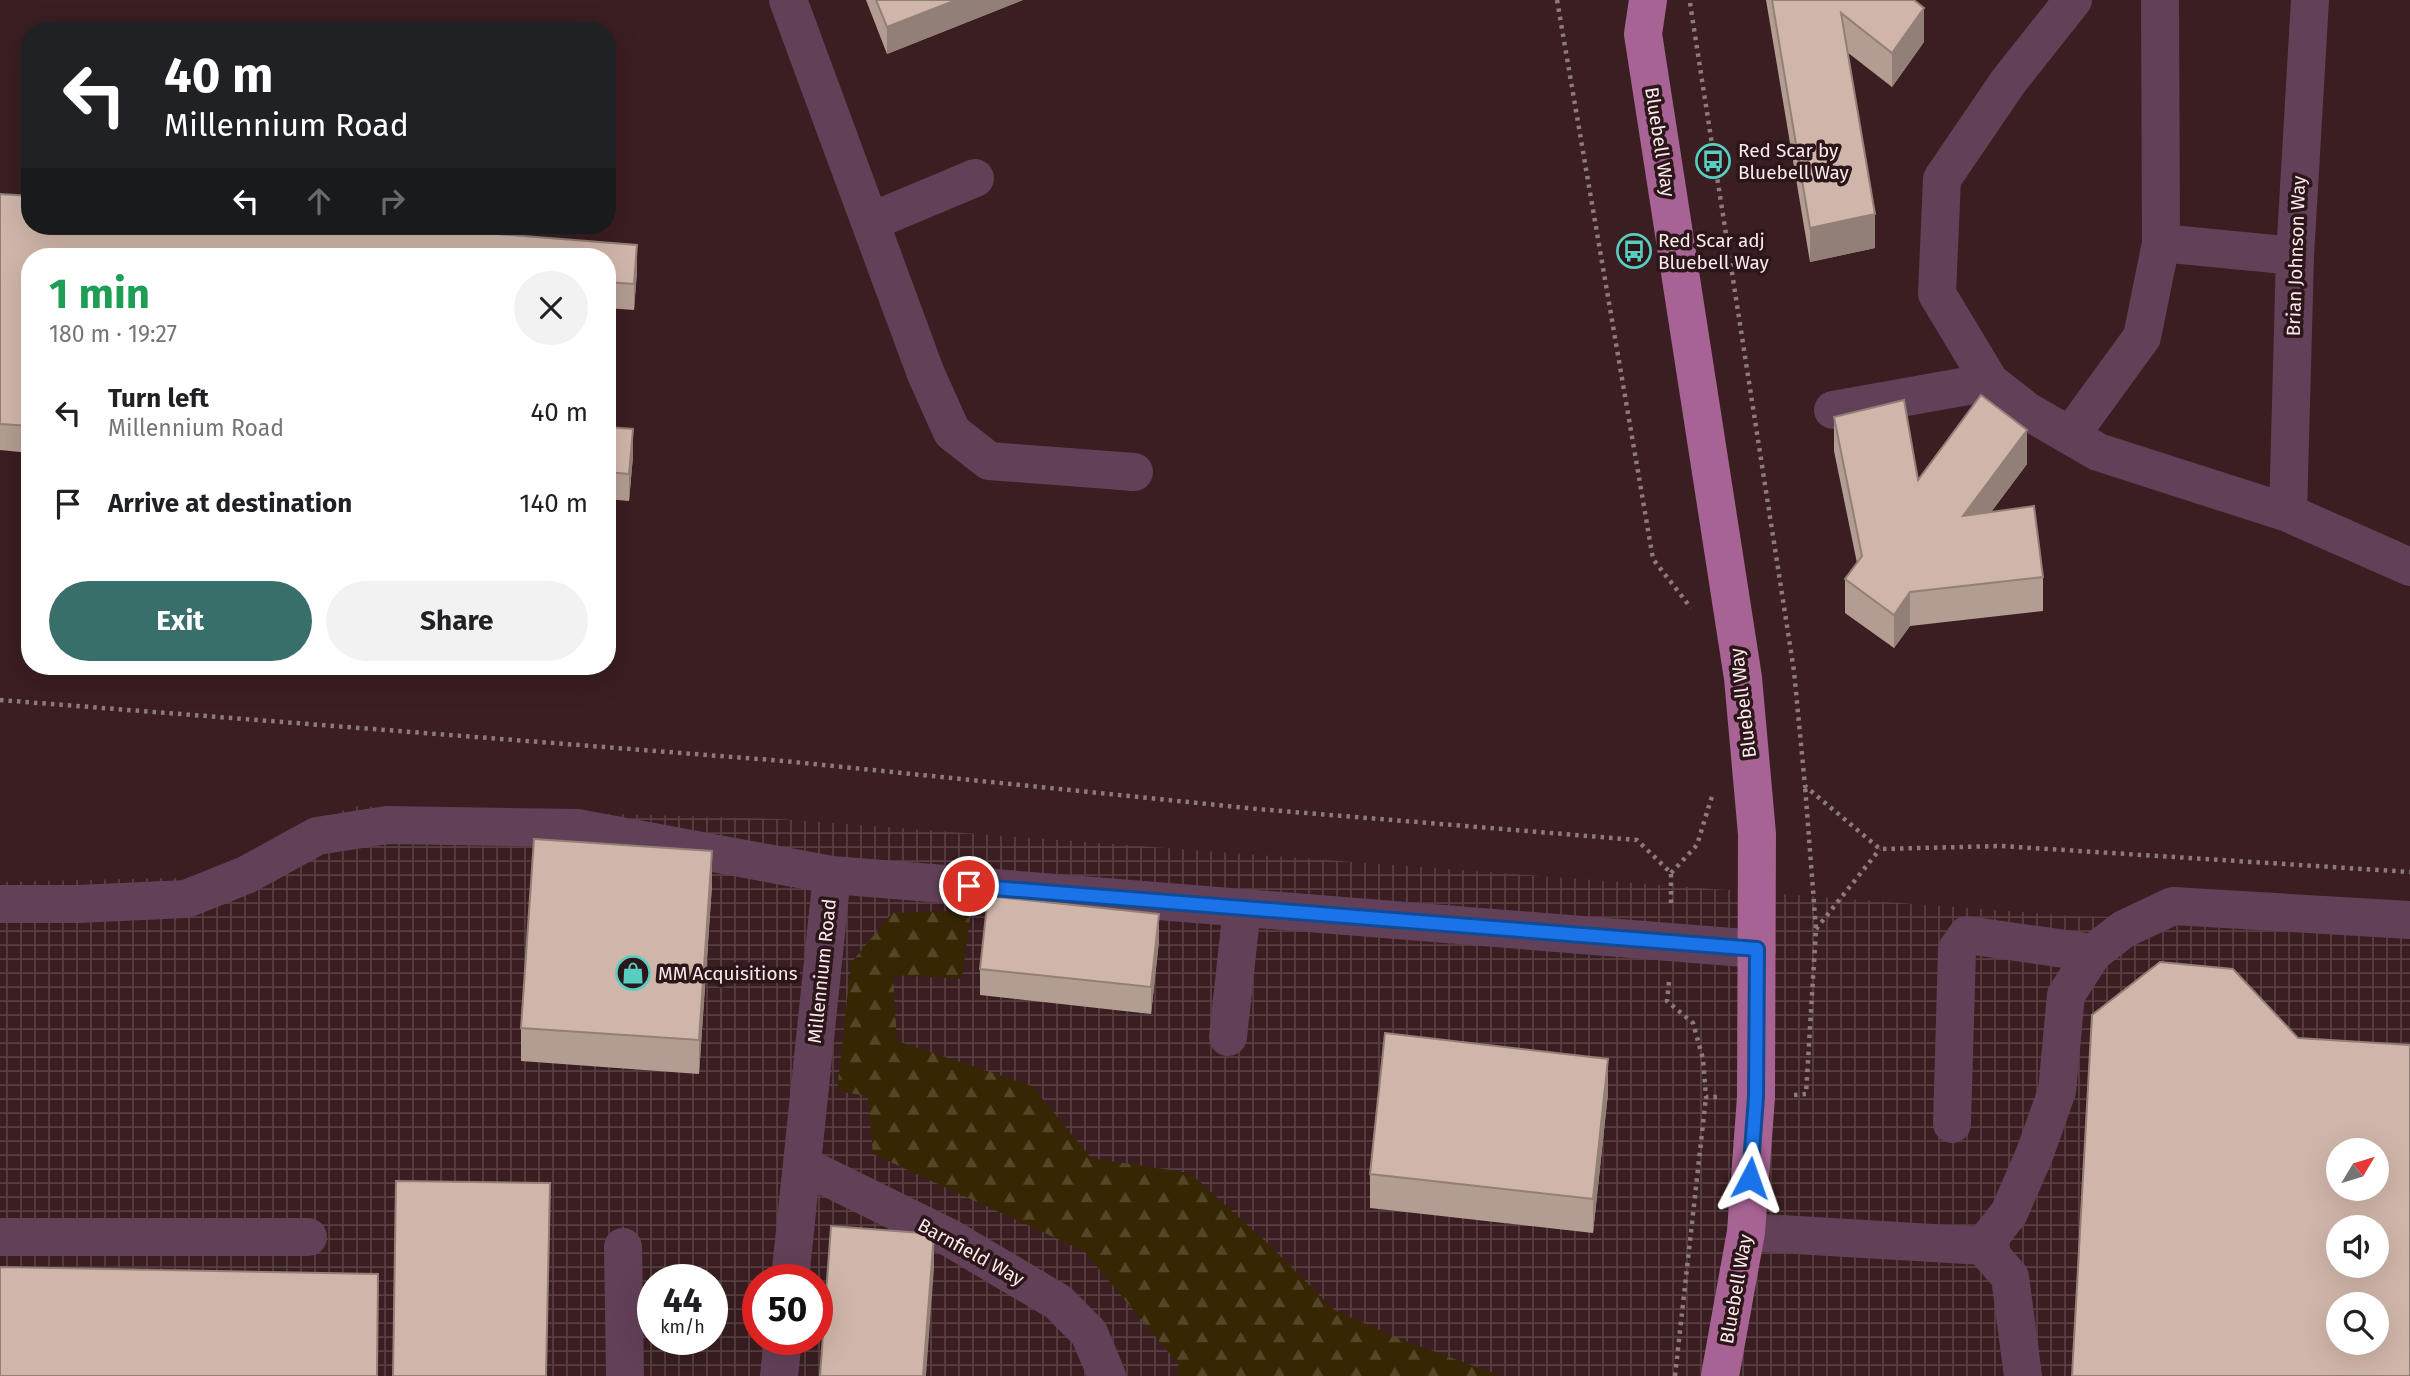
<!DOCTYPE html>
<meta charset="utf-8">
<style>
:root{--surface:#fff;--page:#f2f2f2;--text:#202124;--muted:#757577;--accent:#396f6a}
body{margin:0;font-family:"Fira Sans",sans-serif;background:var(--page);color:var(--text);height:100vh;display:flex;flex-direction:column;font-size:26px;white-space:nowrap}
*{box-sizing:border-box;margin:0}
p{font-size:23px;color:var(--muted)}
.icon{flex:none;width:38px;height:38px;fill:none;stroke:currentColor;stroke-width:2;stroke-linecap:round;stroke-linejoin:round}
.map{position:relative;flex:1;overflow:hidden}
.panel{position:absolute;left:21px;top:248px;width:595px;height:427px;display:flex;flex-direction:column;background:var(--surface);border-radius:28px;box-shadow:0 7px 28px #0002}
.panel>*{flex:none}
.guide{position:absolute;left:21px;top:21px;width:595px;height:214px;border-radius:28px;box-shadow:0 7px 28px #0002;background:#202124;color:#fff;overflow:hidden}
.needle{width:46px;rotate:52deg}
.tools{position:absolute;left:2326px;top:1138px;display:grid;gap:14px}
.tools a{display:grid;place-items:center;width:63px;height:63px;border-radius:50%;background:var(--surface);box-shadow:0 7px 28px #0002;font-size:35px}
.speed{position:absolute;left:637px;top:1264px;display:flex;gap:14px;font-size:35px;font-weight:700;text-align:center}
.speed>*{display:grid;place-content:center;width:91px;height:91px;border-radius:50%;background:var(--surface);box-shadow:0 7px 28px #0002;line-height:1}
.speed small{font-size:18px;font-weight:400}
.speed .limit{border:10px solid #d22;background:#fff;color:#111}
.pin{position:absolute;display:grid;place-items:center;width:60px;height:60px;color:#fff;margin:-30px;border:4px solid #fff;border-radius:50%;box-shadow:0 2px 7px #0007}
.me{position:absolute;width:77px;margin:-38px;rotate:4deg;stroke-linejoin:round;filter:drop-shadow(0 0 5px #0008)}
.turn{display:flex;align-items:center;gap:24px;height:147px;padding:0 28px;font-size:32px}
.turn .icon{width:91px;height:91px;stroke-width:2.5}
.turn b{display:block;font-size:49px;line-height:60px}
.lanes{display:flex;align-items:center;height:66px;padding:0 28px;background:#0003;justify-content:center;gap:35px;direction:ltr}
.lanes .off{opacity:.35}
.round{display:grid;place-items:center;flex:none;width:74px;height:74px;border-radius:37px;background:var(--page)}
.overview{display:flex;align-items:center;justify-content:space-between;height:119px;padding:0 28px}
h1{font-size:42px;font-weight:700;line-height:52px;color:#1e9e55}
.button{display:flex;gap:14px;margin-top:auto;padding:14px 28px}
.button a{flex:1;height:80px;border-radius:42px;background:var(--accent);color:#fff;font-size:28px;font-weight:700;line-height:80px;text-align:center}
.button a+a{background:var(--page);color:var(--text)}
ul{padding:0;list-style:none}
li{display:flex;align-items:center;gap:21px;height:91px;padding:0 28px}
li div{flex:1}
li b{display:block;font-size:26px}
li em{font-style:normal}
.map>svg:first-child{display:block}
</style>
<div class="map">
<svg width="2410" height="1376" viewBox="0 0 2410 1376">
<defs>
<pattern id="industrial-grid" width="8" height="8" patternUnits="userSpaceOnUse" patternTransform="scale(1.75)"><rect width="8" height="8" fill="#3a1e21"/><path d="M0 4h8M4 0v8" fill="none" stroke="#573f41"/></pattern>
<pattern id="forest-firs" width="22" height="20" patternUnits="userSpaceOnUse" patternTransform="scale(1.75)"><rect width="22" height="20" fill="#372603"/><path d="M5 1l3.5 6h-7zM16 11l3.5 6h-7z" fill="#554628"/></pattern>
</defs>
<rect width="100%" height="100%" fill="#2c1619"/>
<!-- built -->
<path fill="#3a1e21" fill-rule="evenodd" d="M0,0H2410V1376H0ZM30,30H607V226H30ZM30,257H607V667H30ZM2338,1150H2376V1188H2338ZM2338,1227H2376V1265H2338ZM653,1279H712V1339H653ZM758,1279H817V1339H758ZM2338,1304H2376V1342H2338Z"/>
<!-- industrial -->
<path fill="url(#industrial-grid)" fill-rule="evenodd" d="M352,806L779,819L2074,916L2410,922V1376H1495L1183,1324L1177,1376H0V882L209,877ZM2338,1150H2376V1188H2338ZM2338,1227H2376V1265H2338ZM653,1279H712V1339H653ZM758,1279H817V1339H758ZM2338,1304H2376V1342H2338Z"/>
<!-- forest -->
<path fill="url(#forest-firs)" d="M971,910L962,979L893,975L897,1041L1032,1086L1091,1158L1190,1173L1265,1241L1334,1310L1400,1339L1501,1376H1178L1179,1365L1084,1251L873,1154L868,1096L837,1091L851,963L892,913Z"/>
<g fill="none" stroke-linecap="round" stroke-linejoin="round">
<!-- path -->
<path stroke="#8d7a7c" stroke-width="4.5" stroke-dasharray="3.5 5" stroke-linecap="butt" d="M1557,0L1653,559L1691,608
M1690,3L1794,671L1805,786L1880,849L2001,846L2410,872
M0,700L784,761L1257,809L1637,840L1671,873V903
M1671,873L1697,845L1712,796
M1816,929L1880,849
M1669,982L1667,1001L1693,1023L1703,1059L1706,1097H1719
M1794,1095L1806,1094L1816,929L1805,786
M1675,1376L1706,1097"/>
<!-- minor -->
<path stroke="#624158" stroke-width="38" d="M788,0L926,374L952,432L989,461L1134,472
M2073,0L2008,82L1942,179L1937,294L1990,382L2027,411L2098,452L2288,513L2410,567
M870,222L975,178
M2161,243L2295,256
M1833,410L1990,382
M2070,436L2142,337L2161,243L2160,0
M2288,513L2295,256L2310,0
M0,904H78L186,899L246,875L317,836L387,825L577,828L832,875
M1228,1037L1242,908
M1952,1124L1957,949L1967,935L2093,953
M802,1165L950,1238L1058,1302L1089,1333L1107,1376
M1746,1232L1983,1246L2010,1277L2023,1376
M0,1237H308
M1983,1246L2009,1213L2035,1153L2057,1091L2066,995L2093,953L2124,929L2173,906L2410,920
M623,1247L625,1376
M790,1279L832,875L1757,949
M779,1376L783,1339"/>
<!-- major -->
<path stroke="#a66393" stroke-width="38" d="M1648,0L1643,34L1743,678L1757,834L1756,1097L1746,1232L1720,1376"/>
</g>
<!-- wall -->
<path fill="#b39d92" d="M866,0H1023L887,54Z
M1766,0H1914L1924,42L1892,87L1847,52L1875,248L1810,262Z
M0,194L30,196V226H396L637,245V271L634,310L607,308V257H30V453L0,450Z
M1834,417L1918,480L2027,464L1991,512L2043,577V611L1910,626L1894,648L1845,613V579L1857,563L1834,451Z
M607,427L633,456L629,501L607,499Z
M712,885L699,1074L521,1061V1028Z
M1159,941L1151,1014L980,995V969Z
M1608,1093L1593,1233L1370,1208V1174Z"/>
<!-- shaded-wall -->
<path fill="#927f77" d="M956,0H1023L887,54V27Z
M1924,8V42L1892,87V53Z
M1875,214V248L1810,262V228Z
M637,245V271L634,310V284Z
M633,429V456L629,501V474Z
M2027,430V464L1963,550V516Z
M1910,592V626L1894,648V615Z
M712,851V885L699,1074V1040Z
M1159,914V941L1151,1014V987Z
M1608,1059V1093L1593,1233V1199Z
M934,1234V1268L926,1376H923Z"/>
<!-- building -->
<path fill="#d0b6aa" stroke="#927f77" stroke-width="2" fill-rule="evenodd" d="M876,0H956L887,27Z
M1772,0H1914L1924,8L1892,53L1841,13L1875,214L1810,228Z
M0,194L30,196V226H396L637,245L634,284L607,282V257H30V426L0,424Z
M1981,395L2027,430L1963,516L2034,506L2043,577L1910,592L1894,615L1845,579L1862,556L1834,417L1904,400L1918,480Z
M607,427L633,429L629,474L607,472Z
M534,839L712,851L699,1040L521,1028Z
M988,896L1159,914L1151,987L980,969Z
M2160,962L2233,969L2298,1038L2410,1045V1376H2072L2092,1015ZM2338,1150H2376V1188H2338ZM2338,1227H2376V1265H2338ZM2338,1304H2376V1342H2338Z
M1385,1033L1608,1059L1593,1199L1370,1174Z
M396,1181L550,1183L546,1376H393Z
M831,1226L934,1234L923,1376H820Z
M0,1267L378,1274L377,1376H0Z"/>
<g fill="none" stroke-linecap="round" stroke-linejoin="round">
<!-- route casing -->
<g stroke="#114b97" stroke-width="18">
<path id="route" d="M969,886L1757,949L1756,1097L1750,1178"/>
</g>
<!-- route -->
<use href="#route" stroke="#1a73e8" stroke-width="12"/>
</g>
<!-- icons -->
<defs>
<g id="bus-ring" transform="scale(1.75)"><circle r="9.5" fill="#2c1619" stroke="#58cec0" stroke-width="1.5"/><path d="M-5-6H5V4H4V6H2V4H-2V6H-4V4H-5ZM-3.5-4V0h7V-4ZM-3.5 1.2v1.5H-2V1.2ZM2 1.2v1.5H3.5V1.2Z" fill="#58cec0"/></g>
<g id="shop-ring" transform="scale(1.75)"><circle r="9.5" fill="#2c1619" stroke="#58cec0" stroke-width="1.5"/><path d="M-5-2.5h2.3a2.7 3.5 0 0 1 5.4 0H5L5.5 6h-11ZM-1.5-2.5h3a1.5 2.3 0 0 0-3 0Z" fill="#58cec0"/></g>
</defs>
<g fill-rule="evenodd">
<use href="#bus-ring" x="1713" y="161"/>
<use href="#bus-ring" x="1634" y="251"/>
<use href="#shop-ring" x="633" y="973"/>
</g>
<g text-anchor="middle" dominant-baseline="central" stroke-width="7" stroke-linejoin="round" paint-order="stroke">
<!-- street labels -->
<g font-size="19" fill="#faeaeb" stroke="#2c1619">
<text transform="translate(1660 142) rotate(81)">Bluebell Way</text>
<text transform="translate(2296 256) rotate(-88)">Brian Johnson Way</text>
<text transform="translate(1743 703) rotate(-97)">Bluebell Way</text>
<text transform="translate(822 971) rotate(-84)">Millennium Road</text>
<text transform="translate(971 1252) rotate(29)">Barnfield Way</text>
<text transform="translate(1736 1289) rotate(-80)">Bluebell Way</text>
</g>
<!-- poi labels -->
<g font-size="19" fill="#faeaeb" stroke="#2c1619" text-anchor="start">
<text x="1738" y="150">Red Scar by<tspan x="1738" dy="22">Bluebell Way</tspan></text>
<text x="1658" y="240">Red Scar adj<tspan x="1658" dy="22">Bluebell Way</tspan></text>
<text x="658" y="973">MM Acquisitions</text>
</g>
</g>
</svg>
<div class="tools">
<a><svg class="needle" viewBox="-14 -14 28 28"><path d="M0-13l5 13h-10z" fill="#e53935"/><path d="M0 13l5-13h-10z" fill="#757577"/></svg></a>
<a><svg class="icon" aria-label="sound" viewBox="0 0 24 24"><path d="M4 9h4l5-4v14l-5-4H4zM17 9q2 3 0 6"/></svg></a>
<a><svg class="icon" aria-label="search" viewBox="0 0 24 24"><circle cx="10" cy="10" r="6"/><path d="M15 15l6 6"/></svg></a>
</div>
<div class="speed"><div>44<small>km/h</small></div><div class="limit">50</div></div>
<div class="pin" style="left:969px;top:886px;background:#d93025"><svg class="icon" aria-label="arrive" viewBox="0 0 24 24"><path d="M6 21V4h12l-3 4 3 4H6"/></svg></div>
<svg class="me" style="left:1750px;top:1178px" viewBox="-20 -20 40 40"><path d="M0-17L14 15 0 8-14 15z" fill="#1a73e8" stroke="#fff" stroke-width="4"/></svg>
<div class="guide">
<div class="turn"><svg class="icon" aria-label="left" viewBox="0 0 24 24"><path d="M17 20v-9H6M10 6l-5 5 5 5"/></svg><div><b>40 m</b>Millennium Road</div></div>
<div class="lanes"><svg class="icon" aria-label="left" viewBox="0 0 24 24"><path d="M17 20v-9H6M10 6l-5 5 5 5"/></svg><svg class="icon off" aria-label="ahead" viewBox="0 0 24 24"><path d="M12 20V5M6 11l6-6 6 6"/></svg><svg class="icon off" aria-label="right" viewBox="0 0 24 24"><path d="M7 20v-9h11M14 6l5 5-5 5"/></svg></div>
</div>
<section class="panel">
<div class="overview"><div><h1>1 min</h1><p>180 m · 19:27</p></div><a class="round"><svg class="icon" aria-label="close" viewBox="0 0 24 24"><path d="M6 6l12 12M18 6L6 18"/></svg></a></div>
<ul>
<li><svg class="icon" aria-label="left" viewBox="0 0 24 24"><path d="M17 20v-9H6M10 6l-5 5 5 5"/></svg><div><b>Turn left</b><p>Millennium Road</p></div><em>40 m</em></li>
<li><svg class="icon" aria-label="arrive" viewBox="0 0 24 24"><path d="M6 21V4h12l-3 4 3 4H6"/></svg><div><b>Arrive at destination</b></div><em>140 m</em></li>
</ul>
<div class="button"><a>Exit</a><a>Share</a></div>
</section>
</div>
